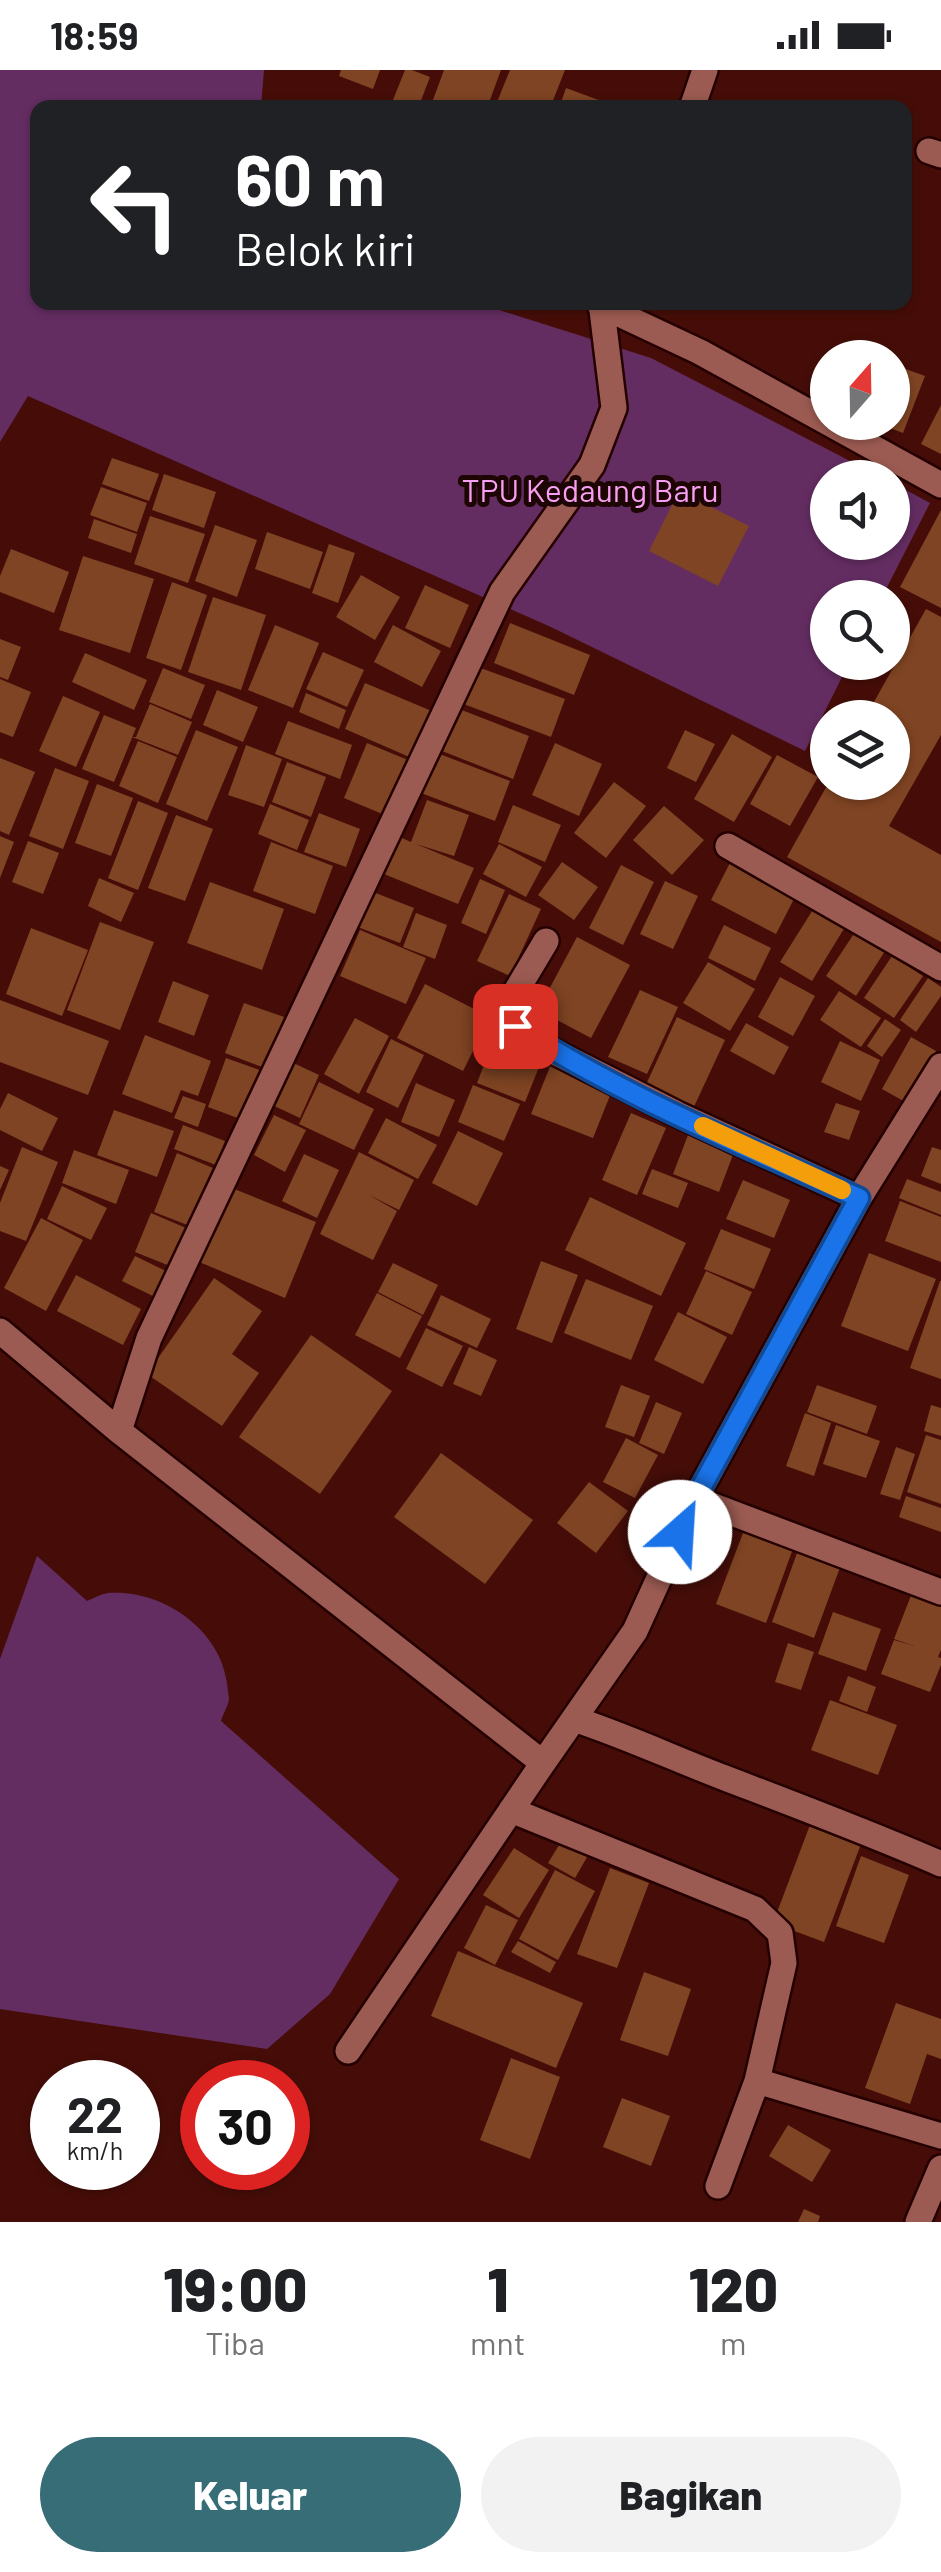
<!DOCTYPE html>
<html lang="id">
<style>
:root{--surface:#fff;--page:#f2f2f2;--text:#202124;--muted:#757577;--accent:#376d77}
body{margin:0;font-family:Barlow,sans-serif;background:var(--page);color:var(--text);height:100vh;display:flex;flex-direction:column;font-size:38px;white-space:nowrap}
*{box-sizing:border-box;margin:0}
p{font-size:32px;color:var(--muted)}
.icon{flex:none;width:55px;height:55px;fill:none;stroke:currentColor;stroke-width:2;stroke-linecap:round;stroke-linejoin:round}
.map{position:relative;height:2152px;overflow:hidden}
.drawer{display:flex;flex-direction:column;background:var(--surface);flex:1}
.drawer>*{flex:none}
.top-card{position:absolute;left:30px;top:30px;width:882px;height:210px;border-radius:20px;box-shadow:0 2px 8px #0004;background:#202124;color:#fff;overflow:hidden}
.needle{width:65px;rotate:20deg}
.tools{position:absolute;left:810px;top:270px;display:grid;gap:20px}
.tools a{display:grid;place-items:center;width:100px;height:100px;border-radius:50%;background:var(--surface);box-shadow:0 2px 8px #0004;font-size:50px}
.speed{position:absolute;left:30px;top:1990px;display:flex;gap:20px;font-size:50px;font-weight:700;text-align:center}
.speed>*{display:grid;place-content:center;width:130px;height:130px;border-radius:50%;background:var(--surface);box-shadow:0 2px 8px #0004;line-height:1}
.speed small{font-size:25px;font-weight:400}
.speed .limit{border:15px solid #d22;background:#fff;color:#111}
.pin{position:absolute;display:grid;place-items:center;width:85px;height:85px;color:#fff;margin:-42px;border-radius:20px;box-shadow:0 5px 15px #0006}
.me{position:absolute;width:110px;margin:-55px;rotate:26deg;stroke-linejoin:round;filter:drop-shadow(0 0 8px #0008)}
.turn{display:flex;align-items:center;gap:35px;height:210px;padding:0 40px;font-size:45px}
.turn .icon{width:130px;height:130px;stroke-width:2.5}
.turn b{display:block;font-size:70px;line-height:85px}
.eta{display:flex;justify-content:space-evenly;align-items:center;height:170px;text-align:center}
.eta b{font-size:60px;font-weight:800;line-height:70px}
.primary-button{display:flex;gap:20px;margin-top:auto;padding:20px 40px}
.primary-button a{flex:1;height:115px;border-radius:60px;background:var(--accent);color:#fff;font-size:40px;font-weight:800;line-height:115px;text-align:center}
.primary-button a+a{background:var(--page);color:var(--text)}
.status{display:flex;justify-content:space-between;align-items:center;height:70px;padding:0 50px;background:var(--surface);direction:ltr}
.status svg{height:28px;fill:currentColor}
.map>svg:first-child{display:block}
</style>
<div class="status"><b>18:59</b><svg viewBox="0 0 49 12"><path d="M0 12V9h3v3zM5 12V6h3v6zM10 12V3h3v9zM15 12V0h3v12zM26 1h20v11H26zM47 4h2v5h-2z"/></svg></div>
<div class="map">
<svg width="941" height="2152" viewBox="0 0 941 2152">
<rect width="100%" height="100%" fill="#460d08"/>
<!-- green -->
<path fill="#642d62" d="M0,0H264L261,37L38,38V232L477,233L651,288L881,407L828,408V472H892L893,413L930,433L882,527L828,528V592L849,593L805,681L551,557L28,326L0,372Z
M37,1486L87,1531C94,1528 101,1524 108,1523C162,1519 220,1559 227,1613C227,1615 229,1627 229,1629C228,1636 223,1644 221,1651L399,1809L330,1924L267,1979L0,1939V1589Z"/>
<!-- building -->
<path fill="#7f4423" d="M341,0H380L373,19L339,6Z
M405,0H412L430,7L418,38H397L391,35Z
M444,0H501L487,38H430Z
M510,0H565L550,38H512L497,32Z
M566,18L604,32L602,38H559Z
M892,294L925,306L903,363L877,353L892,352Z
M941,335V384L921,374Z
M112,388L159,404L149,431L102,414Z
M164,404L216,422L204,458L152,440Z
M101,417L147,433L137,462L90,445Z
M679,421L749,456L718,516L649,481Z
M941,440V538L900,517Z
M150,446L205,464L188,513L134,494Z
M94,449L137,464L131,483L88,468Z
M215,455L257,470L237,527L195,511Z
M267,462L323,482L310,519L255,499Z
M329,474L355,483L338,533L312,523Z
M11,479L69,502L54,543L0,522V506Z
M83,486L154,509L130,583L59,560Z
M361,505L400,527L375,570L336,547Z
M172,512L207,525L181,600L146,588Z
M425,515L469,535L450,578L405,558Z
M213,527L266,545L241,620L188,602Z
M926,539L941,547V665L889,756L941,785V872L787,787L829,712H892V648H865Z
M510,553L590,585L574,625L494,593Z
M275,555L319,573L293,638L248,620Z
M393,555L441,581L422,617L374,592Z
M0,569L21,577L8,610L0,607Z
M323,582L364,600L347,637L306,619Z
M85,583L147,610L134,640L72,612Z
M475,596L565,629L551,667L461,633Z
M163,598L205,615L191,649L149,632Z
M0,609L31,622L13,667L0,662Z
M365,613L434,642L414,689L345,659Z
M217,620L258,637L243,672L203,655Z
M306,623L346,640L339,659L299,642Z
M63,626L100,642L76,697L39,681Z
M150,634L192,652L178,685L132,667H136Z
M454,637L529,666L513,709L437,679Z
M104,645L136,658L114,712L82,699Z
M288,651L352,675L340,709L275,684Z
M196,660L238,677L207,751L166,734Z
M685,660L715,674L696,712L667,698Z
M732,664L772,687L734,752L694,729Z
M138,671L177,687L158,733L119,716Z
M367,673L415,693L392,748L344,728Z
M555,673L602,694L579,746L532,725Z
M246,675L282,689L264,737L228,725Z
M437,683L510,711L495,751L421,723Z
M777,685L818,707L790,756L750,734Z
M0,688L35,702L9,765L0,761Z
M287,692L326,707L311,747L272,732Z
M55,698L89,711L63,779L29,766Z
M614,712L646,736L606,788L574,763Z
M97,714L133,728L111,786L75,773Z
M427,730L469,745L454,786L416,774L474,798L458,834L379,802L395,765L411,772Z
M138,731L168,743L138,820L108,808Z
M270,734L309,750L297,780L258,764Z
M513,735L561,755L545,792L498,772Z
M664,736L704,770L672,805L633,770Z
M319,743L360,759L346,797L304,782Z
M176,745L213,759L185,831L148,818Z
M0,766L14,772L0,808Z
M28,771L59,783L43,824L12,812Z
M271,772L333,796L315,844L253,821Z
M499,774L542,797L526,827L483,804Z
M732,789L797,823L776,864L711,830Z
M562,792L598,817L574,850L538,825Z
M621,795L654,812L623,875L589,858Z
M99,808L134,823L121,852L88,836Z
M480,809L505,820L486,864L461,853Z
M665,811L698,826L673,879L640,864Z
M210,812L284,839L262,900L187,873Z
M368,820L414,838L400,873L355,856Z
M509,824L541,839L510,906L477,891Z
M814,838L845,857L812,911L780,892Z
M416,843L447,855L435,889L403,877Z
M100,852L154,872L120,960L67,940Z
M724,855L771,878L755,911L708,888Z
M859,856L889,875L856,926L826,906Z
M31,858L88,880L62,946L6,924Z
M360,860L426,888L406,934L340,906Z
M577,867L630,895L591,968L538,940Z
M892,886L923,906L894,948L864,928Z
M708,892L755,919L730,961L683,933Z
M780,907L815,926L793,966L758,947Z
M928,908L941,917V926L916,962L900,950Z
M173,911L209,925L194,966L158,952Z
M425,914L490,947L463,1001L397,968Z
M640,920L678,937L647,1004L608,987Z
M839,921L881,948L861,977L820,950Z
M0,930L109,971L88,1025L0,992Z
M244,933L284,947L265,998L225,983Z
M677,947L725,970L692,1041L644,1019Z
M355,948L389,966L359,1024L324,1004Z
M885,949L901,960L882,987L867,976Z
M746,953L789,977L774,1005L730,981Z
M496,964L545,982L525,1032L477,1013Z
M145,965L211,991L198,1026L181,1020L172,1043L122,1024Z
M911,967L936,981L907,1033L882,1019Z
M391,969L424,985L398,1038L366,1022Z
M840,971L880,990L861,1031L821,1012Z
M226,988L262,1001L243,1050L208,1037Z
M287,990L319,1005L300,1048L268,1033Z
M551,994L613,1018L593,1068L531,1044Z
M319,1012L374,1039L354,1080L299,1054Z
M416,1013L455,1030L439,1067L401,1052Z
M473,1015L520,1034L504,1071L458,1052Z
M8,1023L58,1048L42,1081L0,1060V1039Z
M183,1026L206,1034L198,1057L174,1048Z
M836,1033L860,1041L849,1070L824,1062Z
M114,1040L174,1061L157,1107L97,1085Z
M631,1043L666,1058L637,1125L602,1110Z
M274,1045L306,1060L285,1102L254,1085Z
M386,1048L437,1075L418,1109L368,1083Z
M183,1055L225,1071L216,1095L174,1079Z
M458,1061L503,1083L477,1136L432,1113Z
M688,1065L734,1082L719,1122L673,1104Z
M22,1077L58,1092L26,1171L0,1161V1133Z
M932,1077L941,1080V1114L921,1106Z
M74,1080L129,1100L116,1134L62,1113Z
M359,1082L414,1110L399,1140L369,1125L397,1141L373,1190L320,1164Z
M177,1083L213,1098L190,1156L154,1142Z
M304,1084L339,1100L317,1148L282,1131Z
M0,1096L9,1100L0,1120Z
M652,1099L688,1113L678,1138L642,1124Z
M907,1109L941,1122V1145L899,1128Z
M743,1110L790,1130L774,1168L726,1149Z
M62,1116L107,1138L91,1170L47,1149Z
M227,1116L316,1152L285,1228L197,1191Z
M590,1127L686,1173L661,1226L565,1180Z
M900,1131L941,1147V1192L885,1171Z
M151,1143L186,1158L170,1196L135,1182Z
M41,1148L83,1170L46,1241L4,1218Z
M721,1159L771,1179L754,1219L704,1199Z
M869,1183L936,1209L908,1281L841,1256Z
M135,1186L168,1202L155,1227L122,1211Z
M541,1191L578,1205L552,1273L516,1259Z
M393,1193L438,1215L423,1245L378,1222Z
M706,1201L752,1222L732,1265L686,1244Z
M76,1205L141,1239L123,1275L57,1241Z
M214,1208L262,1241L232,1284L259,1303L222,1356L147,1304Z
M586,1209L653,1236L631,1290L564,1263Z
M940,1211H941V1309L910,1298Z
M377,1223L422,1246L400,1288L355,1265Z
M441,1225L491,1249L477,1278L427,1255Z
M678,1242L727,1267L703,1314L654,1290Z
M426,1258L463,1276L442,1317L406,1299Z
M311,1265L392,1321L320,1424L239,1367Z
M469,1277L497,1290L481,1326L453,1314Z
M621,1315L650,1326L634,1367L605,1357Z
M817,1315L877,1336L867,1364L807,1342Z
M656,1332L682,1343L664,1384L639,1373Z
M931,1335L941,1338V1366L924,1361Z
M805,1343L831,1353L814,1406L786,1396Z
M836,1355L880,1371L866,1408L823,1394Z
M926,1365L941,1370V1434L907,1422Z
M626,1368L658,1385L635,1428L603,1412Z
M896,1377L915,1384L900,1430L880,1424Z
M441,1383L533,1450L485,1514L394,1447Z
M589,1412L628,1441L596,1483L557,1453Z
M906,1426L941,1438V1462L899,1447Z
M746,1455L795,1473L766,1553L716,1534Z
M800,1475L842,1492L814,1568L772,1552Z
M912,1523L941,1534V1580L938,1587L941,1588V1595L930,1622L881,1604L894,1570L914,1576L894,1569Z
M833,1542L881,1559L866,1601L818,1584Z
M788,1573L814,1582L801,1620L775,1612Z
M848,1606L876,1617L867,1642L839,1631Z
M830,1630L897,1655L878,1705L811,1680Z
M813,1747L864,1766L824,1872L773,1853Z
M564,1767L590,1782L575,1808L548,1793Z
M514,1778L549,1800L519,1848L483,1825Z
M861,1786L909,1805L884,1873L836,1856Z
M610,1798L649,1813L617,1898L577,1884Z
M555,1800L595,1821L558,1890L519,1869Z
M486,1835L518,1850L495,1895L464,1878Z
M518,1871L556,1892L550,1903L511,1882Z
M458,1881L583,1933L556,1998L431,1946Z
M644,1902L691,1919L668,1986L620,1970Z
M896,1933L941,1949V1989L927,1984L910,2034L865,2018Z
M511,1988L560,2007L530,2089L480,2070Z
M622,2028L670,2046L651,2096L603,2077Z
M788,2055L831,2080L812,2112L769,2086Z
M804,2139L820,2146L818,2152H798Z"/>
<g fill="none" stroke-linecap="round" stroke-linejoin="round">
<!-- minor casing -->
<g stroke="#240000" stroke-width="30">
<path id="minor" d="M692,38L705,0
M929,81L941,85
M600,235L700,282L941,415
M728,776L941,898
M546,871L512,928L510,943L515,956L551,980L677,1044L859,1128
M0,1261L119,1361L543,1693L348,1981
M119,1361L149,1268L502,522L592,395L614,338L601,232
M695,1429L941,1522
M574,1649C626,1666 675,1689 725,1708C798,1736 870,1763 941,1794
M543,1693L635,1561L695,1429L859,1128L941,996
M511,1740L755,1839L780,1863L784,1893L757,2011L718,2116
M757,2011L941,2066
M918,2152L941,2098"/>
</g>
<!-- minor -->
<use href="#minor" stroke="#9c5b52" stroke-width="25"/>
</g>
<g fill="none" stroke-linecap="round" stroke-linejoin="round">
<!-- route casing -->
<g stroke="#114b97" stroke-width="25">
<path id="route" d="M515,956C622,1026 743,1075 859,1128L695,1429L680,1462"/>
</g>
<!-- route -->
<use href="#route" stroke="#1a73e8" stroke-width="18"/>
<!-- slow -->
<path stroke="#f59e0b" stroke-width="18" d="M703,1056L842,1120"/>
</g>
<g text-anchor="middle" dominant-baseline="central" stroke-width="10" stroke-linejoin="round" paint-order="stroke">
<!-- park labels -->
<g font-size="32" fill="#f79ff2" stroke="#1d0504">
<text x="590" y="419">TPU Kedaung Baru</text>
</g>
</g>
</svg>
<div class="tools">
<a><svg class="needle" viewBox="-14 -14 28 28"><path d="M0-13l5 13h-10z" fill="#e53935"/><path d="M0 13l5-13h-10z" fill="#757577"/></svg></a>
<a><svg class="icon" aria-label="sound" viewBox="0 0 24 24"><path d="M4 9h4l5-4v14l-5-4H4zM17 9q2 3 0 6"/></svg></a>
<a><svg class="icon" aria-label="search" viewBox="0 0 24 24"><circle cx="10" cy="10" r="6"/><path d="M15 15l6 6"/></svg></a>
<a><svg class="icon" aria-label="layers" viewBox="0 0 24 24"><path d="M12 4l9 5-9 5-9-5zM3 14l9 5 9-5"/></svg></a>
</div>
<div class="speed"><div>22<small>km/h</small></div><div class="limit">30</div></div>
<div class="pin" style="left:515px;top:956px;background:#d93025"><svg class="icon" aria-label="arrive" viewBox="0 0 24 24"><path d="M6 21V4h12l-3 4 3 4H6"/></svg></div>
<svg class="me" style="left:680px;top:1462px" viewBox="-20 -20 40 40"><circle r="19" fill="#fff"/><path d="M0-13L10 11 0 6-10 11z" fill="#1a73e8"/></svg>
<div class="top-card">
<div class="turn"><svg class="icon" aria-label="left" viewBox="0 0 24 24"><path d="M17 20v-9H6M10 6l-5 5 5 5"/></svg><div><b>60 m</b>Belok kiri</div></div>
</div>
</div>
<section class="drawer">
<div class="eta">
<div><b>19:00</b><p>Tiba</p></div>
<div><b>1</b><p>mnt</p></div>
<div><b>120</b><p>m</p></div>
</div>
<div class="primary-button"><a>Keluar</a><a>Bagikan</a></div>
</section>
